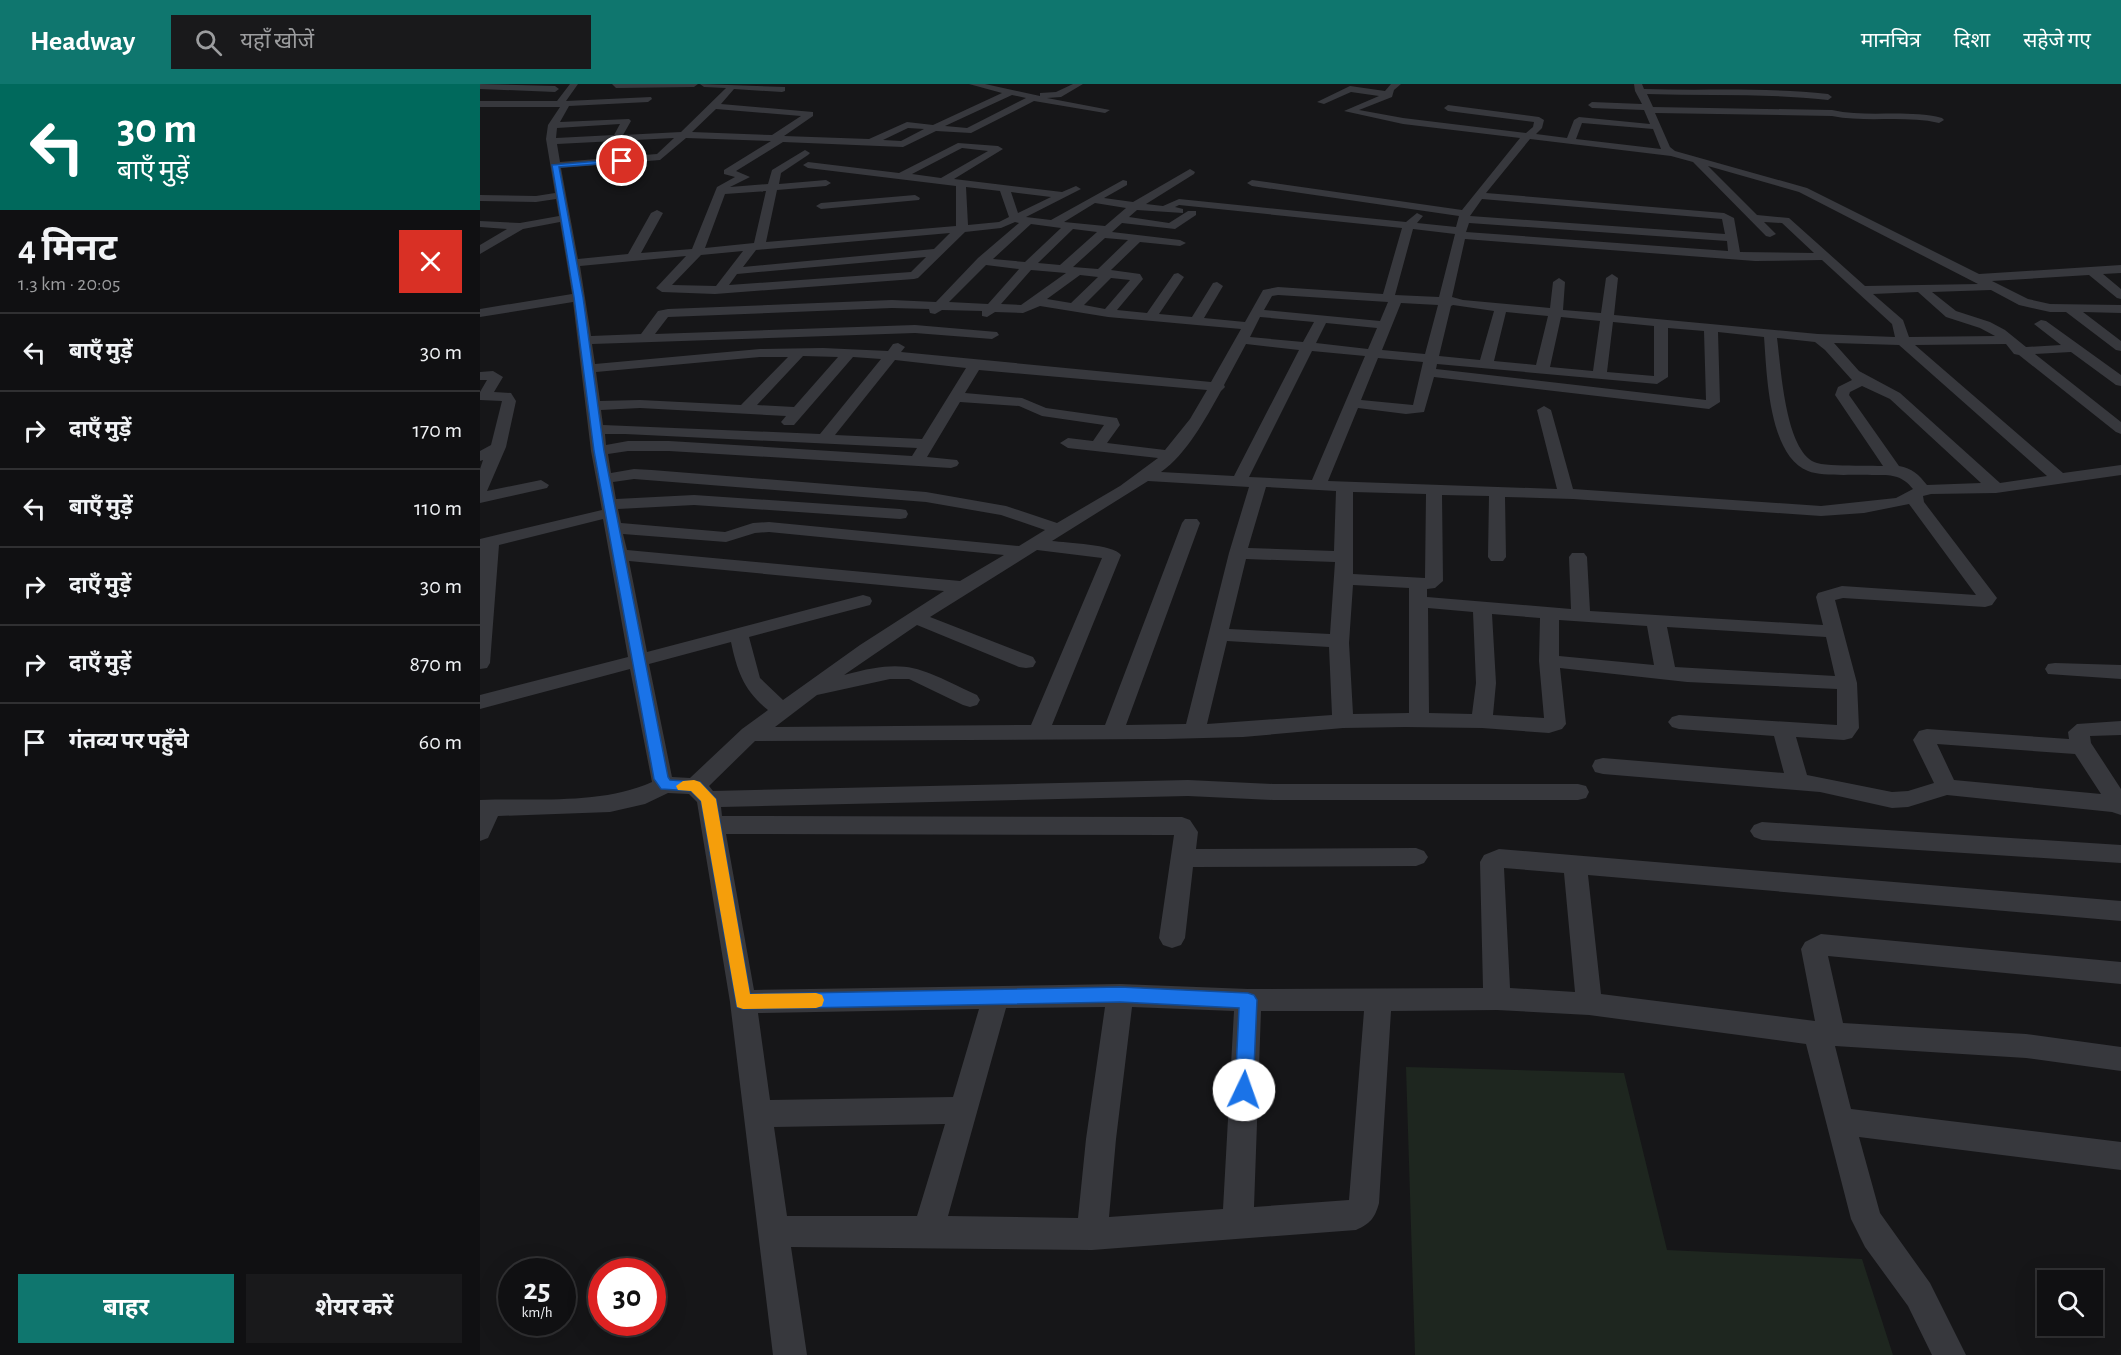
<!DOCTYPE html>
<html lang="hi">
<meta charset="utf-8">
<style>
:root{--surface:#101012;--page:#19191b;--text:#f1f3f6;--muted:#9c9d9f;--line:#303032;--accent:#0f766e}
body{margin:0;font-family:"Alegreya Sans","Noto Sans Devanagari",sans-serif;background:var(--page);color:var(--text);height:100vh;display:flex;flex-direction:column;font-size:22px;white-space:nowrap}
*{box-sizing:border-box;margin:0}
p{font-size:20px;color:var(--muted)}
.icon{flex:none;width:33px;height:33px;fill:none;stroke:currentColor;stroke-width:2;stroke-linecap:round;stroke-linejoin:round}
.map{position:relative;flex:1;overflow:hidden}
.drawer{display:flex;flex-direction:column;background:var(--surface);width:480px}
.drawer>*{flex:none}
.banner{background:#00695c;color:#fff;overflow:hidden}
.tools{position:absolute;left:1557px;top:1186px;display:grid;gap:12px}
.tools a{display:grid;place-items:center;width:66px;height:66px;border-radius:0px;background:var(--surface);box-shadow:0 6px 24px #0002,0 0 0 2px var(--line);font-size:30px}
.speed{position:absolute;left:18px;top:1174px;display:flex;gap:12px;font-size:30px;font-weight:700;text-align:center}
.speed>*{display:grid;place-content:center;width:78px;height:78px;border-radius:50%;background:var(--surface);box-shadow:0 6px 24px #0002,0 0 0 2px var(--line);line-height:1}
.speed small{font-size:15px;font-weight:400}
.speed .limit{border:9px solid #d22;background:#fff;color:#111}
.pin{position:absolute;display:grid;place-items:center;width:51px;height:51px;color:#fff;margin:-26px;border:3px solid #fff;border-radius:50%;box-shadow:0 2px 6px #0007}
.me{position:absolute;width:66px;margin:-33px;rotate:3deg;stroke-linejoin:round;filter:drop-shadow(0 0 4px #0008)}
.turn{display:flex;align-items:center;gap:21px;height:126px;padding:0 18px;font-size:27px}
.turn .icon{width:78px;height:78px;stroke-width:2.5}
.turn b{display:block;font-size:42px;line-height:51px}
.round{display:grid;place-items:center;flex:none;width:63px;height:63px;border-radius:0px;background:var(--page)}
.headline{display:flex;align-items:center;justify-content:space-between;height:102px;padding:0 18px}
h1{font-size:36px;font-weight:700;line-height:45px}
.button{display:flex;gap:12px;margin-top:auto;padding:12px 18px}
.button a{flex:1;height:69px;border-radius:0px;background:var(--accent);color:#fff;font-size:24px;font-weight:700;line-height:69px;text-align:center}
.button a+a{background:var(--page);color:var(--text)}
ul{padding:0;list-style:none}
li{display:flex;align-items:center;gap:18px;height:78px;padding:0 18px;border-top:2px solid var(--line)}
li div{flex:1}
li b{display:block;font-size:22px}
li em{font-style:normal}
header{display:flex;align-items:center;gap:36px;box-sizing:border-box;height:84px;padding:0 30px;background:var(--accent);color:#fff}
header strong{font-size:28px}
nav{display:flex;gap:33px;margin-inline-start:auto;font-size:21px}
.search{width:420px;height:54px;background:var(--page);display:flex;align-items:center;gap:15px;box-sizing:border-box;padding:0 21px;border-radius:0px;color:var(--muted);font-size:22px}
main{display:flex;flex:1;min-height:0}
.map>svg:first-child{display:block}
</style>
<header>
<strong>Headway</strong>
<div class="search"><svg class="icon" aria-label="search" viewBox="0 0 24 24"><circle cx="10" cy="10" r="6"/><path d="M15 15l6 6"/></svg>यहाँ खोजें</div>
<nav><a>मानचित्र</a><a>दिशा</a><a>सहेजे गए</a></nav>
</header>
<main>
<section class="drawer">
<div class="banner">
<div class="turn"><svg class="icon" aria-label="left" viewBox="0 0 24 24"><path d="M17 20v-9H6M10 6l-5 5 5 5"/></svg><div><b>30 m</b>बाएँ मुड़ें</div></div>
</div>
<div class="headline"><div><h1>4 मिनट</h1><p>1.3 km · 20:05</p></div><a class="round" style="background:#d93025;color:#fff"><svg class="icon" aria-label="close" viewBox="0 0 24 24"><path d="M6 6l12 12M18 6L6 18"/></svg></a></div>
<ul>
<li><svg class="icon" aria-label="left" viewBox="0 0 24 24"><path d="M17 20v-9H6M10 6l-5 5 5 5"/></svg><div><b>बाएँ मुड़ें</b></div><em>30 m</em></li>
<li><svg class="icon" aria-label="right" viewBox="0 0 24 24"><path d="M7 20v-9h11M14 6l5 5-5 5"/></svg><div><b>दाएँ मुड़ें</b></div><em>170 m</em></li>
<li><svg class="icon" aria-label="left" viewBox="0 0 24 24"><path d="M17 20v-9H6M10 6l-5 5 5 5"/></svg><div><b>बाएँ मुड़ें</b></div><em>110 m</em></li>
<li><svg class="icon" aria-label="right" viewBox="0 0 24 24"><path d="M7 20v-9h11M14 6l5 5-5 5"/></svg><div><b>दाएँ मुड़ें</b></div><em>30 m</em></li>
<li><svg class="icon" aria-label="right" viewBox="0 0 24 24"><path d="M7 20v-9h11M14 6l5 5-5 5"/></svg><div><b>दाएँ मुड़ें</b></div><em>870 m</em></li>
<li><svg class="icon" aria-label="arrive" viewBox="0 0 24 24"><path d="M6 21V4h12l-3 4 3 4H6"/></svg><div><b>गंतव्य पर पहुँचे</b></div><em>60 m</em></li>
</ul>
<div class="button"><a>बाहर</a><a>शेयर करें</a></div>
</section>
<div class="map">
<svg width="1641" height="1271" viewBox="0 0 1641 1271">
<rect width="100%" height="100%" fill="#161618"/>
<!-- green -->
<path fill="#1e261f" d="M926,983L1144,989L1187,1166L1382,1175L1413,1271H935Z"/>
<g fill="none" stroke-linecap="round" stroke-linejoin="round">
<!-- minor -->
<path fill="#37383d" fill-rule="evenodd" d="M0,0L75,2L79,5L75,8L0,5Z
M90,0H98L86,17L171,13L172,15L168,18L89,22L80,38L149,35L151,37L143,51L201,48L246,4L224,3L220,0L305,3V7L302,8L254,5L241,20L333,28V32L304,52L389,55L427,38L453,41L522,9L489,0H505L560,12V9L576,8L593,0H603L581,13L567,14L630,26L625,29L554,17L491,49L456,47L423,63L303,58L256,87L270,93L250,103L288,100L292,86L325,66L330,69L328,71L301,89L299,100L346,96L351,99L346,102L297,106L286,158L476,142V102L328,84L323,81L328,78L419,89L478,59L518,62L523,65L474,95L582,108L596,102L601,105L546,133L571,136L643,96L647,97V101L624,114L653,118L710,85L715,88L714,90L666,120L683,122L699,115L926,138L937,129L943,132L937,139L976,143L979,132L772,102L767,99L772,96L982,126L1040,54L923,40L864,27L899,12L871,8L844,20L837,18L870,2L905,7L911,0H921L914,6L912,13L879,26L923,34L1046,49L1053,43L1054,38L968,27L964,24L968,21L1059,33L1064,36L1062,44L1056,50L1087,54L1094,36L1099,33L1170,40L1164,26L1112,24L1108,21L1112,18L1162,20L1155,7L1154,0H1162L1164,5C1226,7 1287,3 1348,10L1352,13L1348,16C1288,9 1227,12 1167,10L1173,23L1352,26C1388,34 1426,25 1462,34L1464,36L1459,39C1424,31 1387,39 1352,32L1175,29L1190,63L1195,67L1327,104L1499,190L1641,181V189L1623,190L1641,205V215L1637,214L1609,191L1512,197L1548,215L1570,220L1641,221V229L1603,228L1641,257V267L1636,266L1586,228H1570L1539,221L1511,206L1452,208L1476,227L1510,238L1525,246L1546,263L1581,261L1554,240L1561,236L1566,237L1641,291V302L1636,301L1591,268L1555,270L1641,338V350L1636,348L1539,271L1534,270L1526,260L1435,261L1583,389L1641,381V391L1516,409L1451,410L1443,412L1444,418L1517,514L1512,521L1505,523L1363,514L1355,516L1377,599L1379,644L1372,654L1364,656L1316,653L1327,691L1412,708L1428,707L1454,699L1433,656L1439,647L1447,645L1589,655L1588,648L1597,640L1641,637V651L1610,652L1611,659L1641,705V731L1632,728L1467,711L1428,723L1412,724L1340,708L1123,690L1115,688L1112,682L1115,676L1123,674L1304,689L1294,652L1199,645L1192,643L1188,638L1192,633L1199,631L1357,641V605L1207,598L1080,584L1086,640L1082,645L1069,649L1002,644L925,643L863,644L763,653L685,655L275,657L229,702L233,707L708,696L793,700H1098L1106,702L1109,708L1106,714L1098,716H793L708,712L241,723L242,732L702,733L710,736L718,748L716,765L936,764L944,767L948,773L944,779L936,782L713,783L705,854L701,861L692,864L683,861L679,854L694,751L246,750L274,906L640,900L768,905L1003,904L1000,778L1004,771L1019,765L1641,817V837L1108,791L1121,910L1335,937L1321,865L1325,858L1341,850L1641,878V900L1348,872L1363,939L1546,950L1641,963V987L1546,974L1355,962L1371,1025L1641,1058V1086L1379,1053L1400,1129L1450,1199L1486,1271H1452L1428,1222L1385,1163L1371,1135L1326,960L1109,931L1017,926L911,927L899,1119C895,1134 890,1140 876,1146L612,1166L311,1163L327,1271H293L250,918L217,718L209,710L188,709L165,720L130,728L18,732L8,754L0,757V716C55,714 121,721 172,698L150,585L0,625V611L148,573L123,435L19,461L10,579L7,584L0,585V455L122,426L111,367L93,218L0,233V225L92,210L80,138L43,145L0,170V161L27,145L0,143V137L40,139L79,132L76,115L56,118L0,117V111L56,112L75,109L66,55L68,41L80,23H0V17H77ZM532,11L546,14L487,44L465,42ZM236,25L321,32L292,51L212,48ZM1102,39L1173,45L1181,65L1096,55ZM140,40L134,51L76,54L77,44ZM428,44L444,45L421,57L403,56ZM194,54L177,70L80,78L77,60ZM206,54L291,57L244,86V90L255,93L237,103L212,165L161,169L183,129L177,126L171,129L148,170L98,175L81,84L180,76ZM1050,55L1191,72L1213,78L1286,152L1290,153L1296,150L1284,138L1302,139L1334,169L1260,168L1254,134L1244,129L1006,109ZM482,64L508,67L461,94L432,90ZM1228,82L1319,108L1498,200L1385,202L1309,134L1277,131ZM486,103L520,107L529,133L519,138L488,141ZM286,107L274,159L225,164L245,110ZM531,108L571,113L538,129ZM1002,115L1242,135L1245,150L990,132ZM615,119L646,124L625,142L584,138ZM699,121L922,144L903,210L798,203L783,206L765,238L724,234L743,202L737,198L733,199L712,233L679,230L704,193L698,189L694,190L667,229L637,226L663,195L660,190L631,186L660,158L700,162L706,159L700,156L632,148L642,139L695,145L716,131V127H708L689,139L649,133L657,126L703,129V125L695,123ZM535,138L539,139L498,174L456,218L412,216L188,225L178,227L161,250L111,252L100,182L206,172L176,204L182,208L235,210L434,195L438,194L485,148L521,144ZM989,139L1247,157L1248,167L986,148ZM551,140L581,144L545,178L513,175ZM593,145L617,148L580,181L558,179ZM933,145L975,150L959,213L915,211ZM470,149L454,165L263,183L276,166ZM625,154L648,156L618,185L593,183ZM985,155L1275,177L1342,176L1412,240L1415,253L1338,250L1134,231L1138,194L1132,190L1126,194L1121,229L1083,226L1085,198L1079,194L1073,198L1070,224L983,216L972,213ZM263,167L236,202L192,201L221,171ZM446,173L431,188L249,201L257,190ZM506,181L539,185L508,220L469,218ZM551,186L586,189L541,221L521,220ZM600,191L618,193L591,219L567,215ZM631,194L650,196L625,225L604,221ZM1438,208L1466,233L1500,244L1515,252L1429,253L1423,236L1393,210ZM798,211L908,218L900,237L784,226L792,212ZM921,219L958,221L945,270L902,266ZM973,221L1014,227L1000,276L959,272L971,222ZM560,222L628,233L761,245L731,298L421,268L425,263L418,259L413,260L408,267L343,264L280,265L115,280L112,260L435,249L512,255L519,251L517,248L435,241L175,250L188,233L412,224L449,225L450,229L455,230L462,226L502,227V232L507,233L515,228L543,229ZM1026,228L1068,232L1056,281L1014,277ZM780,233L834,238L823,258L770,253ZM1081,233L1120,237L1113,287L1070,283ZM1133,238L1174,242V292L1127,288ZM846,239L897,244L888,265L836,259ZM1188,244L1224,247L1226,316L956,285L957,280L1177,300L1188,293ZM1238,248L1284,253C1287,289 1288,371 1328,387C1343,393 1375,390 1392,391C1410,391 1421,390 1433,405L1416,414L1341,422L1093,405L1071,326L1064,322L1057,326L1077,405L848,397L878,324L926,330L944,328L954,293L1229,325L1240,318ZM1297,254L1335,258L1345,266L1372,296L1358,303L1355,311L1403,382C1386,381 1352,383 1337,379C1305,370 1301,282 1297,254ZM1354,259L1419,261L1567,392L1520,399L1420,309L1379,287ZM766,260L819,266L754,392L681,388C706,371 726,334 741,307L745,303L744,301ZM832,267L885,272L832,396L769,393ZM323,272L358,273L314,323L277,321ZM280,273H308L261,321L160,316L120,317L116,288ZM373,273L401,275L340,350L123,341L121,326L160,324L306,332L301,338L304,341H314ZM898,274L943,278L933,321L881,316ZM415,276L486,284L442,355L355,351ZM499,286L727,306L710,335L685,366L627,359L640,341L637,334L566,324L542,314L485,309ZM1382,302L1410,315L1501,399L1447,401C1439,391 1432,384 1419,382L1369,311L1370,308ZM480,318L539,322L562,332L624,341L613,357L588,354L580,359L588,364L678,374L640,402L577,439L526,422L446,408L172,386L154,385L131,389L128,370L148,367H189L471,384L477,382L479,379L477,376L447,373ZM125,350H145L437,364L432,372L189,357H148L126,361ZM154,395L446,418L521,431L565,446L539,462L289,438L273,439L245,448L141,439L138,425L214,421L420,435L426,434L428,430L426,426L420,425L214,411L136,415L133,398ZM668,397L769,403L749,469L706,640L646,641L720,439L717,435H705L702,439L625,641H572L641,471C633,460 587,459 572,457ZM786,403L856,407L854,467L768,464ZM873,408L946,410L945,494L873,490ZM962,411L1009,412L1008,473L1011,477H1023L1026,473L1025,413L1093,415L1341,432L1384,429L1429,420L1496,511L1362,502L1338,509L1336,513L1343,541L1110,527L1107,473L1104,469H1092L1089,473L1091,525L947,513V505L955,504L963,497ZM289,448L524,471L480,497L147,466L143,450L246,458L275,449ZM557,466L622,474L551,641L295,643L337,611L410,595H429L483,621L490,623L497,621L500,616L497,611C439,584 429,573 364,591L437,541L539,583L546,584L553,583L556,578L553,573L450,533ZM766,475L855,478L850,550L749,545ZM149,477L464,507L380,561L303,616L280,594L269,553L390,521L392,517L390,513L383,511L167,568ZM873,501L929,504V629L873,630L869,559ZM948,524L993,528L996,599L992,630L949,629ZM1012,530L1060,534L1059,577L1064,634L1013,631L1016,599ZM1079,536L1167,542L1174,581L1079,572ZM1187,543L1346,553L1355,592L1195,583ZM747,557L849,563L852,631L727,640ZM251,558C257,587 264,607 288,626L262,645L210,694L192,693L169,580ZM1457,660L1595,670L1621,710L1474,696ZM1024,784L1084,789L1095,908L1030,904ZM625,923L606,1055L598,1134L468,1132L526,924ZM652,923L754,927L743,1125L629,1133L636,1055ZM499,925L473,1013L290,1016L278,929ZM781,927H884L869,1116L774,1123ZM465,1040L437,1132H307L294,1043Z
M132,0H218L214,3L136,4Z
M435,111L440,114L439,116L341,125L336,122L341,119Z
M13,287L23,293L14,308L31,309L36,317L26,363L7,407L61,396L69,401L67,404L0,419V385L3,376L0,377V367L11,361L22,317L0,316V308L7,296H0V288Z
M1575,579L1641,581V595L1568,590L1565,585L1568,580Z
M1282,738L1641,761V779L1282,756L1274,753L1270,747L1274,741Z"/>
</g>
<!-- route -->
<path fill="#1a73e8" stroke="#114b97" stroke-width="1.5" d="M142,75L144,78L79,83L103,213L124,367L188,693L190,696L220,698L236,715L270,910L640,903L768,909L774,911L777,916L773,1006L771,1012L764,1014L758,1012L755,1006L759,924L640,918L263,925L257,923L221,717L211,707L181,705L174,695L114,367L94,213L72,81Z"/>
<!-- slow -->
<path fill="#f59e0b" d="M214,696L220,698L236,715L270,910L336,909L342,911L344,916L342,922L336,924L263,925L257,923L221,717L211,707L198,706L196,702L203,697Z"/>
</svg>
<div class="tools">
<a><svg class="icon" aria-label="search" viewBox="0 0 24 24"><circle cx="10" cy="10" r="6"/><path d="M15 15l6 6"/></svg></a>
</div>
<div class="speed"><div>25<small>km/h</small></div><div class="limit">30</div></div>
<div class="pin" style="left:142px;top:77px;background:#d93025"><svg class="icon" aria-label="arrive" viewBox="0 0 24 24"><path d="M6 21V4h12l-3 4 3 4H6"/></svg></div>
<svg class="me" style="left:764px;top:1006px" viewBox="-20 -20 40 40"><circle r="19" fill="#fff"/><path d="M0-13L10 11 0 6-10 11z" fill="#1a73e8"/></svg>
</div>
</main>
